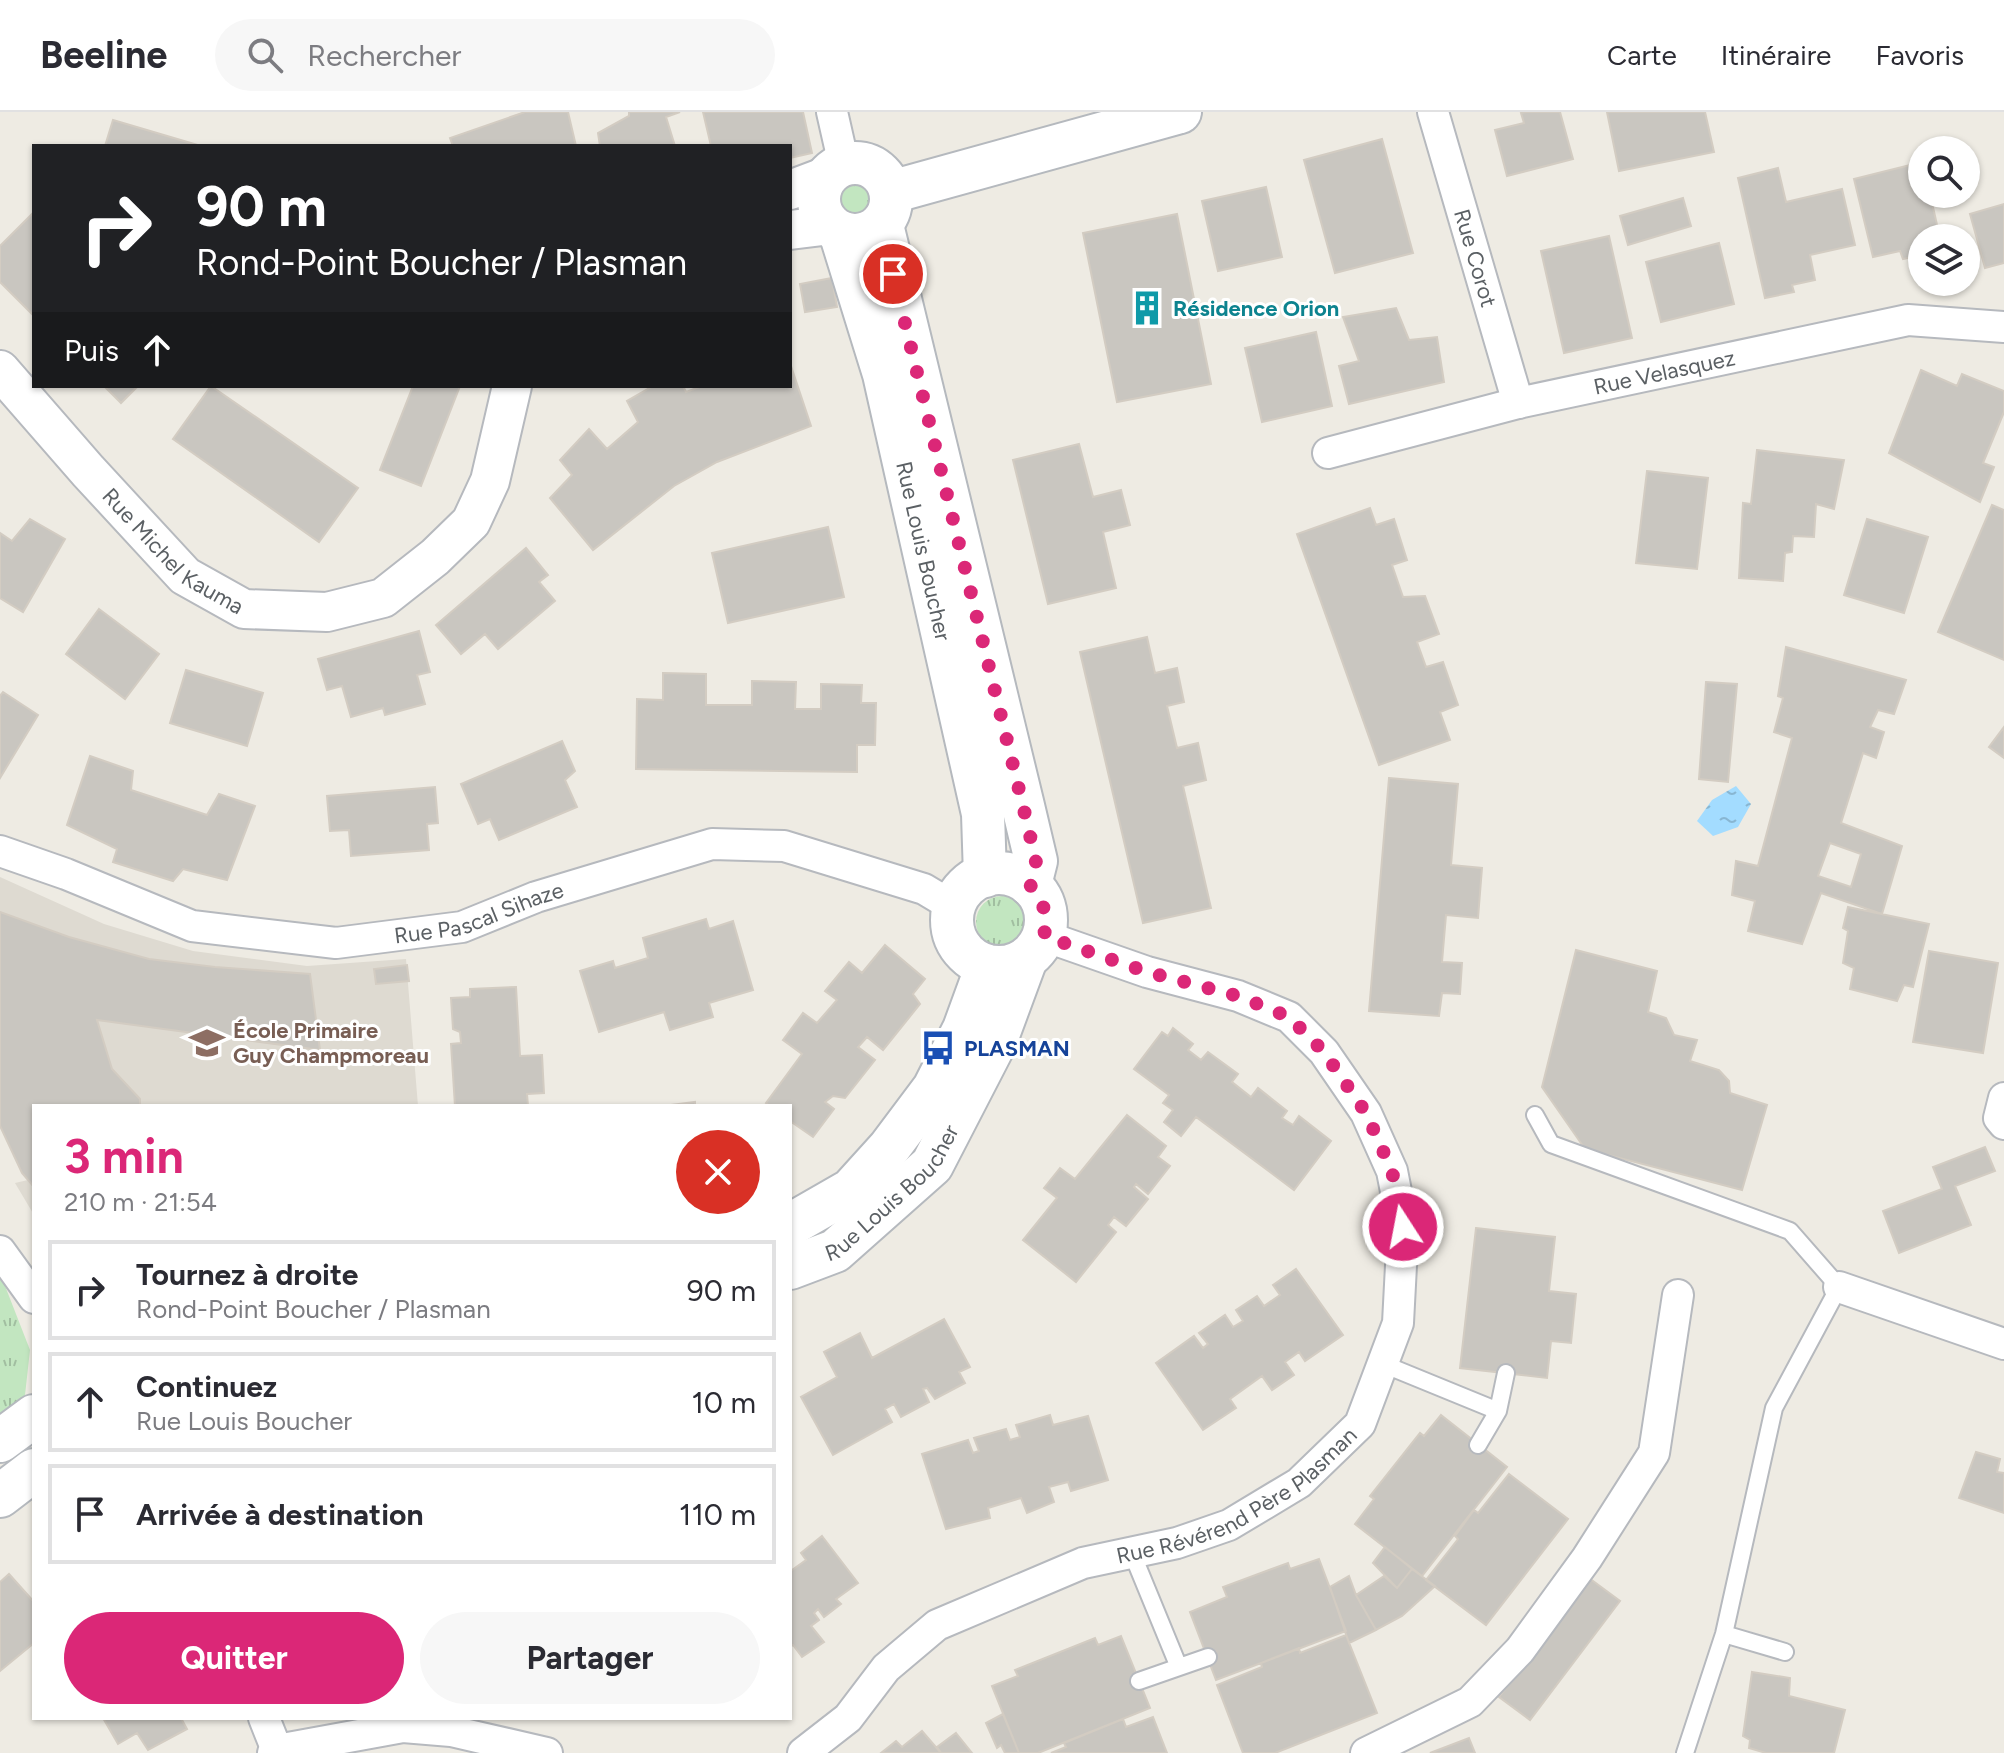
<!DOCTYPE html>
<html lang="fr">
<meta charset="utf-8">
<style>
:root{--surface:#fff;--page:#f7f7f7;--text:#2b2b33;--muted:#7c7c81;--line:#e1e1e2;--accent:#db2777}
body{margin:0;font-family:Figtree,sans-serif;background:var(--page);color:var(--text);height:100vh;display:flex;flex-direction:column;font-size:30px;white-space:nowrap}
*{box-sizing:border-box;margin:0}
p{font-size:26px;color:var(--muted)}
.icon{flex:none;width:44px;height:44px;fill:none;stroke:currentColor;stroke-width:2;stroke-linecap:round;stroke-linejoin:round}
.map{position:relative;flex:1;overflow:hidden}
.details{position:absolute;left:32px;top:992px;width:760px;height:616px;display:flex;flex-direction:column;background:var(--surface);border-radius:0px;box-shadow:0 2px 6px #0004}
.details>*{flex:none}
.guide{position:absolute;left:32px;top:32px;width:760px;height:244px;border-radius:0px;box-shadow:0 2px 6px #0004;background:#202124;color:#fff;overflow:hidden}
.tools{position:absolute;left:1908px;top:24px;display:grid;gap:16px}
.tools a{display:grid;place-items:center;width:72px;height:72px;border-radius:50%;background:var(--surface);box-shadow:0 2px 6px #0004;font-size:40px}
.pin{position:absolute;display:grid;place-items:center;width:68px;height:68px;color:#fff;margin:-34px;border:4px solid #fff;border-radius:50%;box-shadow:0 2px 8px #0007}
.me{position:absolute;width:88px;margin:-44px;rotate:349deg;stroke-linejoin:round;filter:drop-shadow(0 0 6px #0008)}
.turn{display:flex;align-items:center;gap:28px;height:168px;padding:0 32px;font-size:36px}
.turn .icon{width:104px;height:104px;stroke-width:2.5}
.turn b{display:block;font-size:56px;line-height:68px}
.then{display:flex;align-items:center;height:76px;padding:0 32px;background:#0003;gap:16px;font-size:30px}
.round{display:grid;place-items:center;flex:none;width:84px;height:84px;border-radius:42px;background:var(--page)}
.overview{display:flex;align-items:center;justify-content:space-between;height:136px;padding:0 32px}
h1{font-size:48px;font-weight:700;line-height:60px;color:var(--accent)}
.button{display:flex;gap:16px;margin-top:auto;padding:16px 32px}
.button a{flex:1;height:92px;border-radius:48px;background:var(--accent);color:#fff;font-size:32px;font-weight:700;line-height:92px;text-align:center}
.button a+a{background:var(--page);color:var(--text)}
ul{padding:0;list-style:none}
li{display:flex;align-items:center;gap:24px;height:100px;margin:0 16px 12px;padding:0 16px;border:4px solid var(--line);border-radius:0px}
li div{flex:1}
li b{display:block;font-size:30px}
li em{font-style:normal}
header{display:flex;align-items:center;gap:48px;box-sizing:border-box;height:112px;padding:0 40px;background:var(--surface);border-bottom:2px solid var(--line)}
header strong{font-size:38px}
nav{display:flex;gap:44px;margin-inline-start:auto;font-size:28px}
.search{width:560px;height:72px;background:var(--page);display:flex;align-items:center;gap:20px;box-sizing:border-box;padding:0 28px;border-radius:44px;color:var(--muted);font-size:30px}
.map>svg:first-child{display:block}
</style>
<header>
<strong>Beeline</strong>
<div class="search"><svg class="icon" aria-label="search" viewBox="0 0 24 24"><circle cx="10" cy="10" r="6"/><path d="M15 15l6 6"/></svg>Rechercher</div>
<nav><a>Carte</a><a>Itinéraire</a><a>Favoris</a></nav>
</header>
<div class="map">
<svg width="2004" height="1641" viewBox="0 0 2004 1641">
<defs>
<pattern id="grass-tufts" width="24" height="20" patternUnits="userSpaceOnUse" patternTransform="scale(2)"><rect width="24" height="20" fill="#c2e6c0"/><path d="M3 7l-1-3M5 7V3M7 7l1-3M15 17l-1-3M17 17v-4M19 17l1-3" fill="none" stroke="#a1bea0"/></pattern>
<pattern id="water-ripples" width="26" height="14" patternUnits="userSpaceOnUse" patternTransform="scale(2)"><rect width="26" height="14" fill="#a3dcff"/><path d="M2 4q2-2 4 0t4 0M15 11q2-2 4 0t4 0" fill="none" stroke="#88b6d2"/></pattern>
</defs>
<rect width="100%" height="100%" fill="#eeebe3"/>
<!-- education -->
<path fill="#dedad1" d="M0,765L104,812L193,839L307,854L406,847L418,994H34V1103L15,1071L28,1068L22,1061L0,1014Z"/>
<!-- grass -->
<path fill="url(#grass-tufts)" d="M854,60L871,64L882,79L870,111C849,119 828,104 829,81Z
M976 810a26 26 0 1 1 52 0a26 26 0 1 1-52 0Z
M0,1161L30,1238L25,1283L0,1304Z"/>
<!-- water -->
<path fill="url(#water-ripples)" d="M1736,674L1751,692L1738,715L1713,724L1697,709L1712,688Z"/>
<!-- building -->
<path fill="#c9c6c0" stroke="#d3ccc2" stroke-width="2" fill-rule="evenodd" d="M525,0H568L576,34H453L450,26Z
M629,0H680L666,5L675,34H600L598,21L629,4Z
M703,0H803L812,41L790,46V34H711Z
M1526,0H1560L1573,47L1507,64L1495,18L1524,11L1521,1Z
M1607,0H1705L1714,40L1619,59Z
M113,8L201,34H105Z
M1382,27L1413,141L1335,161L1304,48Z
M1922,50V82H1930L1940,126H1922V143L1903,147L1900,139L1873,145L1854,67Z
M1778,56L1786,90L1842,77L1855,133L1810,143L1815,168L1792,173L1794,180L1765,186L1738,66Z
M1266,75L1282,145L1218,159L1202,89Z
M1683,86L1691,114L1628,133L1620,104Z
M2004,92V151L1985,156L1970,102Z
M34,100V204L0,170V134Z
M1177,102L1211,272L1117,290L1083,121Z
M1609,124L1632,226L1564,241L1541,139Z
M1719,131L1734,192L1661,210L1646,150Z
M832,166L837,195L805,200L800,172Z
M1396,196L1409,228L1437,225L1444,270L1349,292L1339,254L1359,249L1343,205Z
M1316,220L1332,294L1262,310L1245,236Z
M790,251L811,314L717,350L674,374L593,438L550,386L572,363L560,348L589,317L607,337L638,310L627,289L653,274H683L686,280L702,274H790Z
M1921,258L1957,274L1962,262L2004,279V300L1983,351L1994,355L1980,390L1889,341Z
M104,274H138L121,291Z
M211,274L358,376L319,430L173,327Z
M413,274H460L421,374L380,358Z
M1079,332L1093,385L1121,378L1130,413L1103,420L1116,476L1048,492L1013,348Z
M1757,338L1844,348L1834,397L1816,392L1814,425L1793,424L1792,440L1785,441L1783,469L1739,466L1743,391L1751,392Z
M1647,359L1708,366L1697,457L1636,451Z
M1992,393L2004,398V548L1938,520Z
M1370,396L1376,413L1394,407L1407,448L1392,453L1403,485L1425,484L1439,522L1417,530L1426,555L1443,550L1458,593L1440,600L1450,628L1379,653L1297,422Z
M30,407L65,427L23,500L0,486V421L12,429Z
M1867,407L1928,425L1904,501L1844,483Z
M828,415L844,485L728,511L712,441Z
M526,436L548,463L539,470L555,489L498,537L485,522L461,542L436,513Z
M99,497L159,542L125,587L66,542Z
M419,519L430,560L417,563L425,592L385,603L383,596L351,605L342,574L327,578L318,547Z
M1147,525L1155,561L1177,556L1184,590L1167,594L1177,636L1198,631L1206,668L1183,674L1211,796L1143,811L1080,540Z
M1786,535L1906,568L1894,602L1878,598L1870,615L1884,620L1876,646L1863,641L1841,711L1902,734L1882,802L1821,781L1802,832L1748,819L1755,789L1732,783L1736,749L1758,754L1792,626L1774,620L1783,586L1778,584ZM1830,731L1861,742L1851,775L1818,764Z
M186,558L263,581L247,634L170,611Z
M663,561L706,562V593H752V569L796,570L795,597H821V572L862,573L861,591H876L875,633H857V660L636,657L637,587L663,588Z
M1706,570L1737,572L1728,670L1699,667Z
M3,580L38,603L0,666V584Z
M2004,615V646L1989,635Z
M562,629L575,659L565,668L577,695L499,728L490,707L478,712L461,672Z
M90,644L133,659L131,678L207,703L219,682L255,694L227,768L183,757L173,769L113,750L117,737L67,713Z
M1389,666L1458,672L1451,753L1482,756L1478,806L1446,803L1442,850L1462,851L1460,882L1442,881L1439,904L1369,899Z
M435,675L438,711L427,712L429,738L351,744L349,718L330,719L327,684Z
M1848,795L1929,812L1913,875L1904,873L1897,889L1850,877L1854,856L1843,851L1848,819L1843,816Z
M0,800L69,825L149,847L215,855L310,862L320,938L97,908L112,957L140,987V994H34V1075L22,1061L0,1014Z
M706,807L709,817L733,809L753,878L709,891L713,905L670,918L664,900L599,920L580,859L613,849L615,856L648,846L643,826Z
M885,833L925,867L913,882L920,892L883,938L867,925L858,935L875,948L845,986L833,984L825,990L834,997L813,1025L790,1009V994H770L766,991L802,942L783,928L803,901L817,911L837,888L825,879L849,850L862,861Z
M1576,838L1657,859L1648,900L1666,906L1674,923L1697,928L1690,949L1719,958L1729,969L1730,981L1767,993L1742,1078L1585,1037L1542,975Z
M1929,839L1998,851L1983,941L1913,930Z
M407,853L409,869L376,872L374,857Z
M516,875L520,944L542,943L544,981L527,982L528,994H455L451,932L461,931L460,920L453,917L451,886L470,885V877Z
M1173,916L1193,932L1188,938L1201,948L1208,940L1238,962L1232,970L1251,985L1258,976L1287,999L1282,1006L1293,1013L1299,1004L1331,1029L1294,1078L1196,1005L1181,1024L1164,1010L1173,998L1163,991L1169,983L1134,957L1162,920L1168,924Z
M695,990V994H663Z
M1127,1003L1166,1034L1158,1045L1170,1054L1148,1082L1136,1072L1134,1075L1148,1087L1126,1114L1114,1105L1108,1113L1116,1120L1076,1170L1023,1128L1057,1086L1044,1076L1060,1056L1075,1067Z
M1985,1035L1995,1059L1955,1074L1971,1113L1899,1141L1883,1099L1942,1077L1933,1055Z
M1476,1116L1555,1125L1549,1179L1576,1182L1571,1231L1551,1229L1547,1266L1460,1256Z
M1296,1157L1343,1223L1305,1249L1299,1240L1285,1250L1294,1263L1272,1278L1262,1264L1230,1287L1236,1296L1203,1318L1156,1251L1194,1224L1203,1236L1208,1232L1199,1221L1225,1203L1233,1215L1243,1209L1236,1198L1257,1184L1264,1194L1280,1183L1273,1173Z
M944,1207L970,1255L959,1260L965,1271L935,1287L927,1276L923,1277L929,1290L901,1305L894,1292L885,1297L892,1310L833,1343L801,1285L837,1265L824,1240L860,1221L872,1246Z
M1050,1303L1053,1313L1088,1304L1108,1368L1071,1379L1068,1370L1049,1375L1054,1390L1027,1401L1021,1386L988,1396L990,1406L946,1417L922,1342L968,1328L973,1341L979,1339L974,1326L1006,1317L1010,1328L1020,1325L1016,1313Z
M1441,1303L1507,1355L1422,1464L1355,1412L1374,1387L1370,1384L1420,1321L1424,1324Z
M1976,1340L2000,1347L1997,1360L2004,1361V1401L1959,1386Z
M1509,1362L1568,1407L1486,1513L1426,1468L1458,1427L1455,1424L1474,1398L1478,1401Z
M822,1424L858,1471L836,1487L841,1492L824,1505L818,1497L814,1501L819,1508L811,1514L824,1530L802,1545L793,1533L790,1535V1456L792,1458L806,1448L801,1441Z
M1385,1435L1412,1457L1397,1476L1373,1451Z
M1319,1447L1346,1519L1216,1568L1190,1500L1227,1485L1223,1475L1288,1451L1290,1457Z
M1412,1457L1435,1474L1402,1504L1376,1518L1356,1483L1384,1464L1397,1476Z
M9,1462L34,1490V1531L0,1559V1470Z
M1349,1464L1356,1483L1376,1518L1349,1531L1330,1475Z
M1589,1466L1620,1489L1530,1608L1499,1585Z
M1346,1523L1377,1601L1275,1641H1243L1217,1573L1262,1555L1261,1551L1299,1536L1300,1541Z
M1121,1524L1150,1596L1038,1641H1019L992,1574L1018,1564L1015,1558L1095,1526L1098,1533Z
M1752,1560L1790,1566L1789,1584L1845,1598L1834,1641H1766L1749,1636L1750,1628L1743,1624Z
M1003,1602L1019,1641H1005L1001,1633L997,1636L986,1611Z
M1153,1605L1167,1641H1051L1066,1635L1064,1631L1123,1607L1126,1615Z
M103,1606H181L187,1617L148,1638L137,1621L118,1632Z
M922,1619L941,1641H881L896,1629L902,1635Z
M956,1621L972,1641H941L937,1635Z
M1469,1626L1475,1641H1430Z"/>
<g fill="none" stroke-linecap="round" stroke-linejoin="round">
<!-- service casing -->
<g stroke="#b6b9be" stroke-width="20">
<path id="service" d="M1535,1003L1551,1032L1790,1119L1839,1175L1774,1296L1724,1522L1685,1641
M1383,1252L1498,1299
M1478,1333L1498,1299L1506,1261
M1132,1441L1178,1553
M1724,1522L1785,1540
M1139,1569L1208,1545"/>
</g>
<!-- minor casing -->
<g stroke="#b6b9be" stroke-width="34">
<g id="minor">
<path d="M832,0L844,53"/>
<path id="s1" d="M1433,0L1518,291"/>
<path id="s2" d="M1328,341L1518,291L1908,208L2004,215"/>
<path id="s3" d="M0,739L66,762L192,814L336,831L462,815L536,785L712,732L784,734L924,777L954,795"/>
<path d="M2004,986L1999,1006L2004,1012"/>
<path d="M0,1139L34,1186"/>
<path d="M1839,1175L2004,1232"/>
<path d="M264,1606L278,1641"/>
<path d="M273,1641L277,1638L403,1615L451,1619L547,1641"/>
<path id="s4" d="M803,1641L848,1606L886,1556L937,1513L1083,1451L1177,1431L1229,1413L1299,1371L1360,1312L1398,1211L1403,1115L1392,1059L1366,1001L1324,940L1289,905L1238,884L1147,860L1044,824"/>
<path d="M1366,1641L1470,1590L1520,1538L1587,1446L1654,1341L1678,1183"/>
</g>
</g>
<!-- tertiary casing -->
<g stroke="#b6b9be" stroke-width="42">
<g id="tertiary">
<path d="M790,78L827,64"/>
<path d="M790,118L831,113"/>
<path id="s5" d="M0,258L88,359L185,464L244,497L327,500L383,486L435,445L471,410L490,369L512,274"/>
</g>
</g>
<!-- secondary casing -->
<g stroke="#b5b9be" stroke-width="46">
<g id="secondary">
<circle cx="855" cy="87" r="36"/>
<path d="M891,80L1180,0"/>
<path d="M882,113L1023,694L1036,749L1030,773"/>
<path id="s6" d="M840,120L884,262L983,702L985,764"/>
<circle cx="999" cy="808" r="47"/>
<path d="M790,1113L851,1078L889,1036L934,976L964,917L987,854"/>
<path id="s7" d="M790,1156L835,1139L932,1053L995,931L1026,847"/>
<path d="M0,1329L34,1304"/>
<path d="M0,1384L34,1358"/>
</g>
</g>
<!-- service -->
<use href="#service" stroke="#fff" stroke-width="16"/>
<!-- minor -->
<use href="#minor" stroke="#fff" stroke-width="30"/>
<!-- tertiary -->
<use href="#tertiary" stroke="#fff" stroke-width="38"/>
<!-- secondary -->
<use href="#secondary" stroke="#fff" stroke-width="42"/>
</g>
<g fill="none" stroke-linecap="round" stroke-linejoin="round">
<!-- route -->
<path stroke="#db2777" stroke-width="14" stroke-dasharray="0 25.2" d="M893,162L1023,694L1036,749L1030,773C1044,789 1048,803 1044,824L1147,860L1238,884L1289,905L1324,940L1366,1001L1392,1059L1403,1115"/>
</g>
<!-- icons -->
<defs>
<g id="building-bare" transform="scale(2.76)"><path d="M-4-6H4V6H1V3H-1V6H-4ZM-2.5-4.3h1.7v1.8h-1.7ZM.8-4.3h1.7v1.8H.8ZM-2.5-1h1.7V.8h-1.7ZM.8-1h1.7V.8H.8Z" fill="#0f9aa8" stroke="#fff" stroke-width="2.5" paint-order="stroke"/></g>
<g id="school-bare" transform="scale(2.76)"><path d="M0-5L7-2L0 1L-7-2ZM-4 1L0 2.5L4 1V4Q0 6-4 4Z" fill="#8d6e63" stroke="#fff" stroke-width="2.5" paint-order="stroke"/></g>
<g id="bus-bare" transform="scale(2.76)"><path d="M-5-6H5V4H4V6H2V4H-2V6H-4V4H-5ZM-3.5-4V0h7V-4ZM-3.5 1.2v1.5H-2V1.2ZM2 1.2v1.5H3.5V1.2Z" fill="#1a4fb4" stroke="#fff" stroke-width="2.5" paint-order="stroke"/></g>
</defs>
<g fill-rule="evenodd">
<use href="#building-bare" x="1147" y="196"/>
<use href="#school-bare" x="207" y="931"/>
<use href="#bus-bare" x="938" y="936"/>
</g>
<g text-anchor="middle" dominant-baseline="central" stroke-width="6" stroke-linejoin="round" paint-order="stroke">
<!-- street labels -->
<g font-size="22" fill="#5b6064" stroke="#fff">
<text stroke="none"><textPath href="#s1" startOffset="152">Rue Corot</textPath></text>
<text stroke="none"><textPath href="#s2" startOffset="346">Rue Velasquez</textPath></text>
<text stroke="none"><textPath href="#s5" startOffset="252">Rue Michel Kauma</textPath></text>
<text stroke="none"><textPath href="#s6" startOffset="330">Rue Louis Boucher</textPath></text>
<text stroke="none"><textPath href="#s3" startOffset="498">Rue Pascal Sihaze</textPath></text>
<text stroke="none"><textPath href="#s7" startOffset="130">Rue Louis Boucher</textPath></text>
<text stroke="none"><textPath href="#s4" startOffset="516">Rue Révérend Père Plasman</textPath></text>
</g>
<!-- culture labels -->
<g font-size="22" font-weight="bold" fill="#0d838f" stroke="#fff" text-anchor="start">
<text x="1173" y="196">Résidence Orion</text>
</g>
<!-- education labels -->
<g font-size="22" font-weight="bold" fill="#785e54" stroke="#fff" text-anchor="start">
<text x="233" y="918">École Primaire<tspan x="233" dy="25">Guy Champmoreau</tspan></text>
</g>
<!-- transit labels -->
<g font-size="22" font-weight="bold" fill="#164399" stroke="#fff" text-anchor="start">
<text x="964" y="936">PLASMAN</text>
</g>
</g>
</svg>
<div class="tools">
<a><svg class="icon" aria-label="search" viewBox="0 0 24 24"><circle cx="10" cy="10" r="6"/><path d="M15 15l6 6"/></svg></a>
<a><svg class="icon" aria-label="layers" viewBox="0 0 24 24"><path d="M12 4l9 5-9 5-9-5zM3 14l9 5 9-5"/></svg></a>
</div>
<div class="pin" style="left:893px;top:162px;background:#d93025"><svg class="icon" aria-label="arrive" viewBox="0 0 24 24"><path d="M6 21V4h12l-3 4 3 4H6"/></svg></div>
<svg class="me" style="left:1403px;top:1115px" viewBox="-20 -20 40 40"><circle r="17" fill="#db2777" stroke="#fff" stroke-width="3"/><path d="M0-11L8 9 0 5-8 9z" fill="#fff"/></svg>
<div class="guide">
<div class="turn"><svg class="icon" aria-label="right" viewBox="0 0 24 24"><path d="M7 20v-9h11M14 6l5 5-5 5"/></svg><div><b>90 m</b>Rond-Point Boucher / Plasman</div></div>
<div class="then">Puis<svg class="icon" aria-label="ahead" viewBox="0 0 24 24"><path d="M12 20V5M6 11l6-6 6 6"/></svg></div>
</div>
<section class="details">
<div class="overview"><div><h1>3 min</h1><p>210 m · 21:54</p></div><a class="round" style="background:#d93025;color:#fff"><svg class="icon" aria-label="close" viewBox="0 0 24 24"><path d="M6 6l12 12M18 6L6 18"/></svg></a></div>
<ul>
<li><svg class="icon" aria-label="right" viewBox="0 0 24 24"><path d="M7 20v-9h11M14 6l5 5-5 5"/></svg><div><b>Tournez à droite</b><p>Rond-Point Boucher / Plasman</p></div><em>90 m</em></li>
<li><svg class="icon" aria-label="ahead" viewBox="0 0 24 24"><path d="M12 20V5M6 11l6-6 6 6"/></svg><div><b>Continuez</b><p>Rue Louis Boucher</p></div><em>10 m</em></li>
<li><svg class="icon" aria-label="arrive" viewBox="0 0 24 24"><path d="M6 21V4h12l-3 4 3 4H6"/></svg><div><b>Arrivée à destination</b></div><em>110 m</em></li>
</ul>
<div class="button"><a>Quitter</a><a>Partager</a></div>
</section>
</div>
